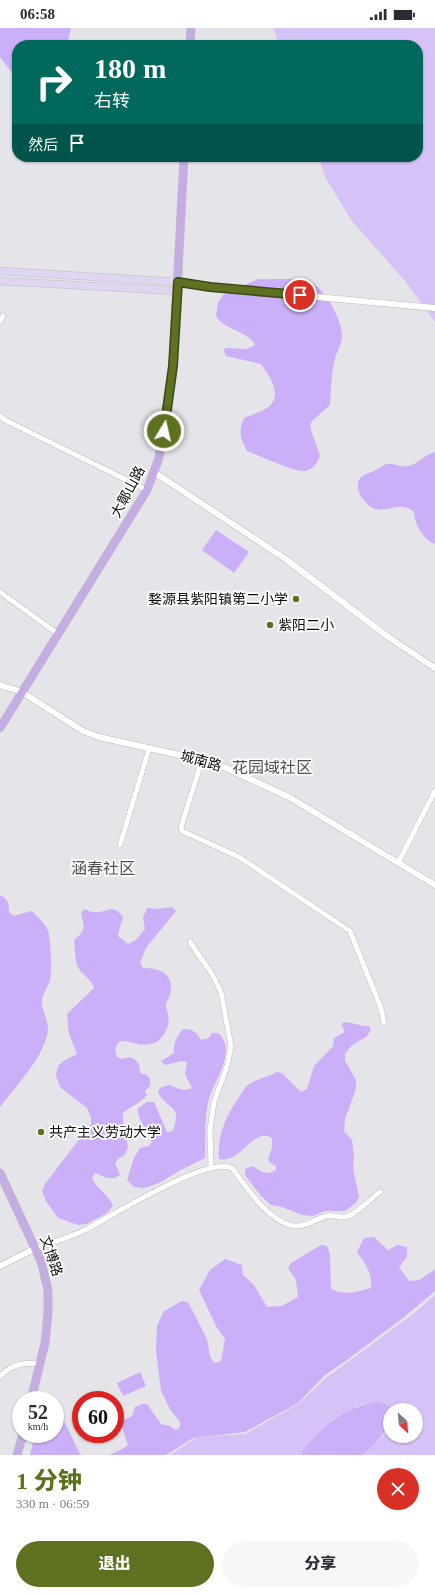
<!DOCTYPE html>
<html lang="zh">
<meta charset="utf-8">
<style>
:root{--surface:#fff;--page:#f7f7f7;--text:#2b2b33;--muted:#7c7c81;--accent:#5e7120}
body{margin:0;font-family:"Times New Roman","Noto Sans SC",serif;background:var(--page);color:var(--text);height:100vh;display:flex;flex-direction:column;font-size:15px;white-space:nowrap}
*{box-sizing:border-box;margin:0}
p{font-size:13px;color:var(--muted)}
.icon{flex:none;width:22px;height:22px;fill:none;stroke:currentColor;stroke-width:2;stroke-linecap:round;stroke-linejoin:round}
.map{position:relative;height:1427px;overflow:hidden}
.details{display:flex;flex-direction:column;background:var(--surface);flex:1}
.details>*{flex:none}
.banner{position:absolute;left:12px;top:12px;width:411px;height:122px;border-radius:16px;box-shadow:0 1px 3px #0004;background:#00695c;color:#fff;overflow:hidden}
.needle{width:26px;rotate:154deg}
.buttons{position:absolute;left:383px;top:1375px;display:grid;gap:8px}
.buttons a{display:grid;place-items:center;width:40px;height:40px;border-radius:50%;background:var(--surface);box-shadow:0 1px 3px #0004;font-size:20px}
.speed{position:absolute;left:12px;top:1363px;display:flex;gap:8px;font-size:20px;font-weight:700;text-align:center}
.speed>*{display:grid;place-content:center;width:52px;height:52px;border-radius:50%;background:var(--surface);box-shadow:0 1px 3px #0004;line-height:1}
.speed small{font-size:10px;font-weight:400}
.speed .limit{border:6px solid #d22;background:#fff;color:#111}
.pin{position:absolute;display:grid;place-items:center;width:34px;height:34px;color:#fff;margin:-17px;border:2px solid #fff;border-radius:50%;box-shadow:0 1px 4px #0007}
.me{position:absolute;width:44px;margin:-22px;rotate:9deg;stroke-linejoin:round;filter:drop-shadow(0 0 3px #0008)}
.turn{display:flex;align-items:center;gap:14px;height:84px;padding:0 16px;font-size:18px}
.turn .icon{width:52px;height:52px;stroke-width:2.5}
.turn b{display:block;font-size:28px;line-height:34px}
.then{display:flex;align-items:center;height:38px;padding:0 16px;background:#0003;gap:8px;font-size:15px}
.round{display:grid;place-items:center;flex:none;width:42px;height:42px;border-radius:21px;background:var(--page)}
.summary{display:flex;align-items:center;justify-content:space-between;height:68px;padding:0 16px}
h1{font-size:24px;font-weight:800;line-height:30px;color:var(--accent)}
.action{display:flex;gap:8px;margin-top:auto;padding:8px 16px}
.action a{flex:1;height:46px;border-radius:24px;background:var(--accent);color:#fff;font-size:16px;font-weight:800;line-height:46px;text-align:center}
.action a+a{background:var(--page);color:var(--text)}
.status{display:flex;justify-content:space-between;align-items:center;height:28px;padding:0 20px;background:var(--surface);direction:ltr}
.status svg{height:11px;fill:currentColor}
.map>svg:first-child{display:block}
</style>
<div class="status"><b>06:58</b><svg viewBox="0 0 49 12"><path d="M0 12V9h3v3zM5 12V6h3v6zM10 12V3h3v9zM15 12V0h3v12zM26 1h20v11H26zM47 4h2v5h-2z"/></svg></div>
<div class="map">
<svg width="435" height="1427" viewBox="0 0 435 1427">
<rect width="100%" height="100%" fill="#e5e4e8"/>
<!-- green -->
<path fill="#cbaff8" d="M0,0H71L68,12L62,17H17V51L0,29Z
M258,251C275,252 294,249 310,254C325,260 342,292 342,308C342,317 337,322 335,331C331,346 331,362 330,377C326,381 312,392 311,395C308,399 319,422 320,428C317,435 314,441 305,443C296,445 258,427 247,423C240,410 238,404 244,390C251,387 260,384 267,380C284,368 270,349 261,336L226,328L224,323L225,320L246,321L254,318L255,316C245,302 224,302 216,288L218,274L223,267Z
M435,424V516C427,514 418,502 416,494C414,489 416,484 410,481C396,474 383,487 371,479C362,473 352,457 362,448C365,446 370,445 374,443C378,441 383,437 387,436C395,435 401,440 408,438C419,436 425,426 435,424Z
M216,502L249,524L234,545L202,522Z
M0,867C8,871 9,875 9,884L14,888L31,883C36,886 46,897 48,903C51,913 52,942 50,952C48,959 43,965 42,972C41,983 51,995 47,1008C40,1033 16,1058 0,1079Z
M172,879L176,883L146,920L140,935L143,940C161,940 175,946 170,967C169,970 166,974 166,978C166,981 168,984 168,987C170,997 166,1008 156,1014C143,1021 131,1012 120,1013C115,1018 114,1022 117,1029L122,1031L130,1029C137,1032 140,1036 140,1044L142,1046L147,1047L150,1051V1058L145,1063L147,1067C141,1075 131,1078 123,1085V1104L126,1109L128,1119L124,1128L119,1130L115,1135L120,1147L115,1150H107L95,1145L92,1150C97,1162 109,1166 113,1178L107,1185L87,1196L78,1197L58,1190L46,1173L42,1163L45,1156L91,1096V1089L87,1080L60,1059L56,1047L58,1038L65,1032L77,1026L69,1006L67,986L94,960C92,951 80,946 77,937C75,930 75,920 74,912C86,902 85,900 81,886L84,881C87,882 91,884 94,884C107,886 111,874 123,889L120,899L118,908L128,916L136,912L145,901L143,890L147,880L158,881Z
M343,994C353,994 360,999 369,998L371,1002L366,1009L351,1018L345,1026V1033L356,1052V1061L345,1091L344,1103L352,1112L354,1129L353,1141L359,1169L356,1175L345,1183H325L313,1188L302,1187L282,1179L271,1177L261,1168L245,1147V1141L253,1138C261,1144 267,1148 276,1142V1138L270,1135L268,1131L272,1120V1110C253,1098 242,1136 219,1131C217,1108 226,1087 239,1069C242,1065 244,1060 248,1057C257,1050 268,1050 276,1044L282,1045L301,1064L307,1061L314,1038L333,1018L334,1010L345,1004L342,998Z
M183,1001C193,1001 196,1004 201,1012L209,1010L212,1005H218C238,1021 214,1053 209,1071C204,1089 206,1112 205,1130L179,1143L161,1154L145,1160L134,1159L127,1152L134,1130L140,1120L149,1118L152,1114C148,1103 137,1092 138,1080L147,1074H154L167,1104L173,1103C182,1076 169,1083 158,1065L160,1060L169,1057C177,1060 184,1064 192,1060L185,1046L187,1034L182,1033L165,1037L161,1033L174,1025C173,1015 177,1009 183,1001Z
M374,1209L388,1222L398,1217L407,1219V1229L399,1239L409,1253L419,1252L435,1241V1263L404,1289L347,1332L325,1347L298,1375L245,1404L193,1410L166,1427H109L124,1420L128,1417L121,1396L124,1392L132,1388L135,1379L142,1376H147L161,1396L170,1398L176,1402L180,1399V1394L170,1381L161,1363L156,1323L157,1298L164,1283L182,1273L188,1274L207,1311L210,1328L214,1335L221,1333L225,1311L217,1300L199,1262L210,1242L225,1231L242,1237L243,1247L254,1257L267,1279L282,1278L298,1269L296,1252L288,1240L291,1235L321,1217L327,1218L330,1226L331,1261C344,1268 357,1264 371,1260C373,1246 365,1235 357,1224L364,1210Z
M140,1344L146,1358L123,1368L117,1355Z
M379,1373L390,1378C393,1402 378,1412 363,1427H300C319,1398 345,1379 379,1373Z
M55,1374L79,1424L81,1427H30L35,1406H55Z"/>
<!-- water -->
<path fill="#d5c2f6" d="M273,0H435V294L405,253L352,193L326,151L318,129H418V17H279Z
M435,1267V1427H363L385,1406L390,1392V1408H416V1382H390V1378L379,1373L363,1376L333,1391L308,1415L300,1427H170L197,1409L245,1406L298,1376L326,1350L413,1286Z"/>
<g fill="none" stroke-linecap="round" stroke-linejoin="round">
<!-- minor casing -->
<g stroke="#bcbbbe" stroke-width="6">
<path id="minor" d="M0,294L3,288
M0,388L5,392L147,462
M0,564L58,606
M202,732L181,799L182,803L239,829L350,903L381,980L384,995
M120,817L149,721
M398,835L435,763
M190,914L212,946L221,964L231,1018L227,1038L214,1074L210,1102L211,1139
M36,1220C53,1214 71,1209 87,1201C111,1188 212,1125 233,1141C246,1159 272,1199 298,1198C308,1198 317,1190 327,1188C333,1186 339,1190 345,1189C355,1188 371,1170 380,1164
M0,1349C11,1335 25,1335 41,1335"/>
</g>
<!-- tertiary casing -->
<g stroke="#bcbbbe" stroke-width="7">
<path id="tertiary" d="M178,254L210,259L435,280
M154,444L287,532L387,608L435,640
M0,657L22,664L83,703L99,709L215,735L289,769L435,857
M0,1238L36,1220"/>
</g>
<!-- secondary casing -->
<g stroke="#bcbbbe" stroke-width="8">
<path id="secondary" d="M0,243L178,254
M0,253L178,263"/>
</g>
<!-- primary casing -->
<g stroke="#c0c0c0" stroke-width="9">
<path id="primary" d="M190,17L191,0
M0,700L147,462L159,430L173,338L184,129
M0,1145L41,1233L48,1262V1285L45,1315L31,1372
M17,1427L23,1406"/>
</g>
<!-- minor -->
<use href="#minor" stroke="#fff" stroke-width="5"/>
<!-- tertiary -->
<use href="#tertiary" stroke="#fff" stroke-width="6"/>
<!-- secondary -->
<use href="#secondary" stroke="#e1d6f1" stroke-width="7"/>
<!-- primary -->
<use href="#primary" stroke="#c4ade3" stroke-width="8"/>
</g>
<g fill="none" stroke-linecap="round" stroke-linejoin="round">
<!-- route casing -->
<g stroke="#3d4915" stroke-width="10">
<path id="route" d="M164,403L173,338L178,254L210,259L300,267"/>
</g>
<!-- route -->
<use href="#route" stroke="#5e7120" stroke-width="7"/>
</g>
<!-- markers -->
<g fill="#5e7120" stroke="#fff" stroke-width="1.5">
<circle cx="296" cy="571" r="4"/>
<circle cx="270" cy="597" r="4"/>
<circle cx="41" cy="1104" r="4"/>
</g>
<g text-anchor="middle" dominant-baseline="central" stroke-width="3.5" stroke-linejoin="round" paint-order="stroke">
<!-- street labels -->
<g font-size="14" fill="#0d0c0d" stroke="#fff">
<text transform="translate(128 464) rotate(-62)">大鄣山路</text>
<text transform="translate(201 733) rotate(16)">城南路</text>
<text transform="translate(51 1228) rotate(71)">文博路</text>
</g>
<!-- poi labels -->
<g font-size="14" fill="#0d0c0d" stroke="#fff" text-anchor="start">
<text x="288" y="571" text-anchor="end">婺源县紫阳镇第二小学</text>
<text x="278" y="597">紫阳二小</text>
<text x="49" y="1104">共产主义劳动大学</text>
</g>
<!-- quarter labels -->
<g font-size="16" fill="#515053" stroke="#fff">
<text x="272" y="739">花园域社区</text>
<text x="103" y="840">涵春社区</text>
</g>
</g>
</svg>
<div class="buttons">
<a><svg class="needle" viewBox="-14 -14 28 28"><path d="M0-13l5 13h-10z" fill="#e53935"/><path d="M0 13l5-13h-10z" fill="#7c7c81"/></svg></a>
</div>
<div class="speed"><div>52<small>km/h</small></div><div class="limit">60</div></div>
<div class="pin" style="left:300px;top:267px;background:#d93025"><svg class="icon" aria-label="arrive" viewBox="0 0 24 24"><path d="M6 21V4h12l-3 4 3 4H6"/></svg></div>
<svg class="me" style="left:164px;top:403px" viewBox="-20 -20 40 40"><circle r="17" fill="#5e7120" stroke="#fff" stroke-width="3"/><path d="M0-11L8 9 0 5-8 9z" fill="#fff"/></svg>
<div class="banner">
<div class="turn"><svg class="icon" aria-label="right" viewBox="0 0 24 24"><path d="M7 20v-9h11M14 6l5 5-5 5"/></svg><div><b>180 m</b>右转</div></div>
<div class="then">然后<svg class="icon" aria-label="arrive" viewBox="0 0 24 24"><path d="M6 21V4h12l-3 4 3 4H6"/></svg></div>
</div>
</div>
<section class="details">
<div class="summary"><div><h1>1 分钟</h1><p>330 m · 06:59</p></div><a class="round" style="background:#d93025;color:#fff"><svg class="icon" aria-label="close" viewBox="0 0 24 24"><path d="M6 6l12 12M18 6L6 18"/></svg></a></div>
<div class="action"><a>退出</a><a>分享</a></div>
</section>
